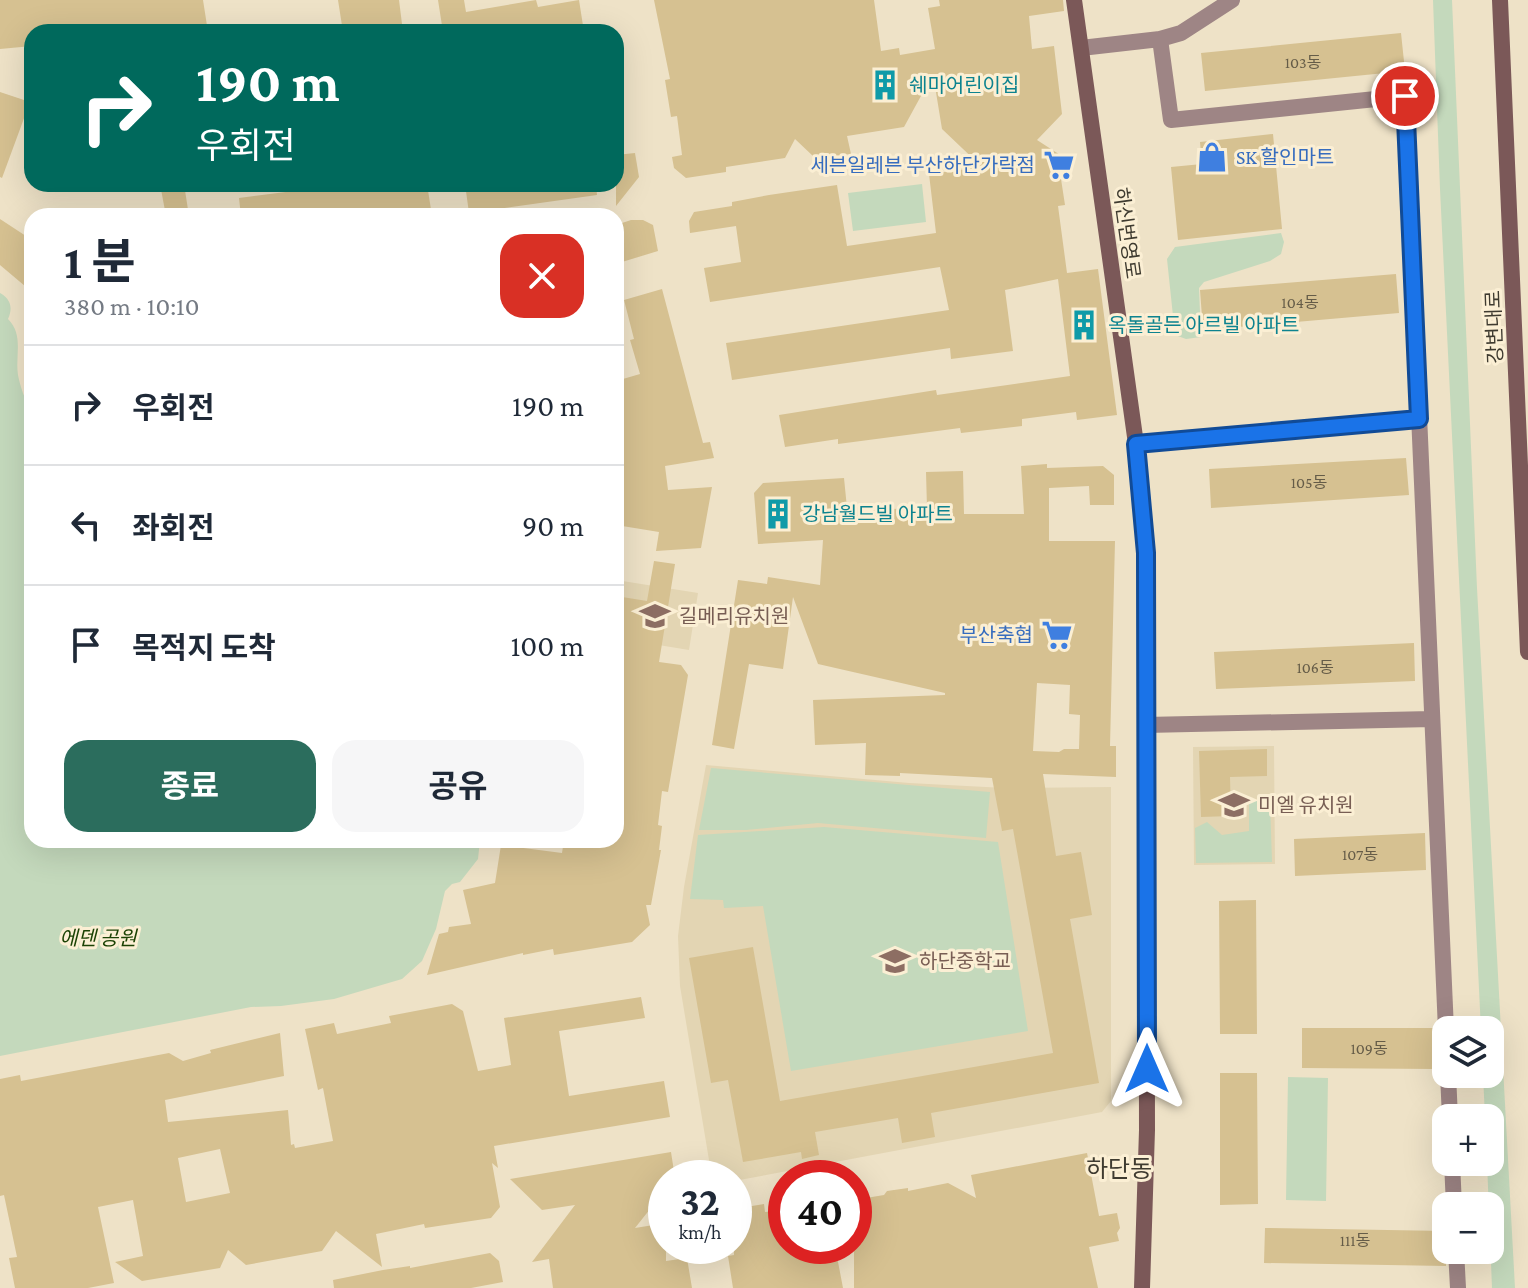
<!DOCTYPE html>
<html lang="ko">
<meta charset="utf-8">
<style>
:root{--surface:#fff;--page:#f6f6f7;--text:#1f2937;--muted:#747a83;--line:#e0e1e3;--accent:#2b6d5d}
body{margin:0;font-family:"Crimson Pro","Noto Sans KR",serif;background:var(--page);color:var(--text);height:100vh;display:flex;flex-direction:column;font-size:30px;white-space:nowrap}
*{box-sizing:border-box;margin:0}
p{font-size:26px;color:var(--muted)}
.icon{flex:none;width:44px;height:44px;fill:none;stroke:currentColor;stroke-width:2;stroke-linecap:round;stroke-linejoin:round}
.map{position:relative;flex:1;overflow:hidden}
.drawer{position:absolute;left:24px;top:208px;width:600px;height:640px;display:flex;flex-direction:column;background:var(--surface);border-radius:24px;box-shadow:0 8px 32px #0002}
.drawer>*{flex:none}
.top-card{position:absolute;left:24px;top:24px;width:600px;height:168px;border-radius:24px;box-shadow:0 8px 32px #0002;background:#00695c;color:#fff;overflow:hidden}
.tools{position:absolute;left:1432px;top:1016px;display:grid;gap:16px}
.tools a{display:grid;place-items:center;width:72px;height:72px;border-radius:16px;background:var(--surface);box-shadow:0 8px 32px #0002;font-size:40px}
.speed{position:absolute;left:648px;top:1160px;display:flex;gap:16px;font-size:40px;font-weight:700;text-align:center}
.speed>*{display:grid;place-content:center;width:104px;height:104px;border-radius:50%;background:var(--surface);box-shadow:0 8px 32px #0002;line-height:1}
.speed small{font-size:20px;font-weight:400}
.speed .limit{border:12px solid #d22;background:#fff;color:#111}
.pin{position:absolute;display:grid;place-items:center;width:68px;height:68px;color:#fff;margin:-34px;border:4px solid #fff;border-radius:50%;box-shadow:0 2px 8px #0007}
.me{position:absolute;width:88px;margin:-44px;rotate:0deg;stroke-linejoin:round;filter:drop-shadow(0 0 6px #0008)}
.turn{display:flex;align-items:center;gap:28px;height:168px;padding:0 40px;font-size:36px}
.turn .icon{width:104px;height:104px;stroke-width:2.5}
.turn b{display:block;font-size:56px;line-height:68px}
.round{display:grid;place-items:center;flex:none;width:84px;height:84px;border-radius:24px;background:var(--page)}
.summary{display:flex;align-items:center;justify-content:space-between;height:136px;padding:0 40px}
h1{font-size:48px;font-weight:700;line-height:60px}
.cta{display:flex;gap:16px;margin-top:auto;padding:16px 40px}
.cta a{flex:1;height:92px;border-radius:24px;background:var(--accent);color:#fff;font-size:32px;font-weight:700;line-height:92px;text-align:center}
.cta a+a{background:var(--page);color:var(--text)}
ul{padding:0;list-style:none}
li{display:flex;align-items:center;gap:24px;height:120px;padding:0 40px;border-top:2px solid var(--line)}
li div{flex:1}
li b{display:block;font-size:30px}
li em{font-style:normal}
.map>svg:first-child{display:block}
</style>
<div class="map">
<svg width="1528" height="1288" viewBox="0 0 1528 1288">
<rect width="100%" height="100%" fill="#eee2c7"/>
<!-- built -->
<path fill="#e3d5b3" d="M616,580L698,593L689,650L616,638Z
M1274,746L1275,864L1194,865L1193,747Z
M706,765L909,783L1005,788L1111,787V1101L1102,1112L734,1181V1178H717L711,1172L680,986L678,936L684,887Z"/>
<!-- green -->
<path fill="#c4d9bc" d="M1433,0H1452L1477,588L1515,1288H1492L1487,1162H1490V1118H1485L1483,1074H1490V1030H1481L1440,189Z
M922,184L926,222L853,231L848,193Z
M1281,233L1284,242L1281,254L1270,261L1204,282L1199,288L1201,337L1186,339L1175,335L1167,259L1175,247Z
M0,293C11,299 13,308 8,319C24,335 15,355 18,375C20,386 25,401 32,411V840H480L478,859L460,882L452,884L445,891L436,929L422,961L402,979L334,999L281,1006L251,1007L0,1056Z
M711,768L990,792L986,838L818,823L746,830H699Z
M1249,801H1270L1272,862L1196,863L1195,828L1207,822L1222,835L1249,831Z
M824,827L998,842L1028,1031L791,1071L763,906L724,908L723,900L690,899L698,835Z
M1288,1077L1328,1078L1326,1201L1286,1200Z"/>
<!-- building -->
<path fill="#d6c191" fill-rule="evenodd" d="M0,0H203L208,32H32V46L0,49Z
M338,0H399L403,32H343Z
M438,0H464L466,12L536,0L538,7L579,0L584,32H443Z
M654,0H874L881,51L899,48L900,55L935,49L928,8L940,6L939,0H1063L1064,11L1029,16L1032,49L1054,46L1062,114L1037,140L1071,162V178L1061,179L1065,205L1058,206L1067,273L1098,269L1117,415L1077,420L1076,412L1022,419V426L961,433L960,428L838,444V439L785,447L779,415L936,390L937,395L1070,376L1058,279L1005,290L1013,351L951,359L950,348L732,380L726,343L949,310L940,267L710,302L704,268L741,262L736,226L690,233L689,221L694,212L732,206V202L769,195L837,185L847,246L936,233L929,174L982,167L942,129L933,74L904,127L847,136L851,154L833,156L834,164L814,157L795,139L785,158L726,167V172L686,178L674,168L672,157L682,155L677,116L671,117L665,80L670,79Z
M1401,33L1405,71L1205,91L1201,53Z
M0,92L30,102L2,178L0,177Z
M1273,134L1282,229L1178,240L1171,167L1202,164L1200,142Z
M635,153L639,177L616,206V155Z
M160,184H184L189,216H166Z
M358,184H427L432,216H241L239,198L325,187V191Z
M465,184H596L597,195L469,213Z
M0,219L32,240V292L0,265Z
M631,220H643L653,225L658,251L622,262L616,244V225Z
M1396,274L1399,313L1203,330L1200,290Z
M662,289L703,443L710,442L714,458L665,466L668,490L712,487L701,548L656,551L659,532L616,525L623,487L616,463V381L640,374L630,340L634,339L624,300Z
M1406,458L1409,495L1211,508L1209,469Z
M1047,464V468L1103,466L1114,475V505H1090L1089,486L1049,488V541H1115L1110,746H1116V777L1043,774L1056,856L1081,852L1092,915L1070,919L1099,1083L931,1113L935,1137L902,1143L898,1118L815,1132L819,1155L802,1159L801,1152L743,1162L728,1080L711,1083L689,958L753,947L780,1101L1053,1053L1013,829L1002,831L992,778L900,773V776L865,775L866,743L815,745L813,700L945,695V693L818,664L793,597L783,669L749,664L734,749L712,745L738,580L767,584L768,577L820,585L823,540L758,544L754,493L763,483L844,478L847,508L889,506V509L927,508L926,472L963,471L964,514H1024L1021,466ZM1037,683L1070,685L1069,714L1080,715L1079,749H1064L1059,752L1033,751Z
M654,561L675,564L659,662L681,665L688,675L668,792L662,791L658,825L662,826L659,850H661L651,905H646L650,925L632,942L554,955L553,949L523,955V953L427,975L439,934L448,932L449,927L471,924L463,890L495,883L501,845L562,853L564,840H616V806L621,769L616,768V596L647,601Z
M1414,643L1415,681L1216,689L1214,652Z
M1267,749V776L1230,777L1231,816L1201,817L1199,751Z
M1425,833L1426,870L1295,876L1294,839Z
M1256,900L1257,1034H1220L1219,901Z
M641,997L645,1018L559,1031L569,1096L664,1081L670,1117L494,1146L498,1168L492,1163L500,1207L491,1218L425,1228L424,1224L376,1234L382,1267L336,1231L322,1251L246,1265L228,1250L220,1268L142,1281L115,1262L143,1256L133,1200L98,1207L114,1283L88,1288H15L9,1258L17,1257L4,1195L0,1196V1079L20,1075L21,1081L169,1053L183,1061L211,1053L210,1050L280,1033L284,1076L165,1100L168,1122L288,1110L291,1145L294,1144L295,1148L333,1141L323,1088L318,1090L305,1029L334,1023L337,1034L391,1023L389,1016L452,1004L463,1011L478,1071L511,1065L504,1018ZM220,1149L230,1193L186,1202L178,1158Z
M1302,1028H1435V1069L1302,1068Z
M1220,1073H1257L1258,1204L1220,1205Z
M671,1152L675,1178H666V1189L635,1228L666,1223V1261L687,1258L692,1288H553L549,1259L532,1262L575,1205L542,1210L510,1179Z
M1087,1153L1099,1216L1117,1213L1120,1228L1117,1233L1119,1241L1089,1247L1098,1288H854V1200L884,1195L887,1191L908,1188V1191L948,1183L976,1198L971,1175Z
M764,1204L765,1212L786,1210V1246H835L843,1288H733L728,1256L734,1255V1209Z
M1265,1228L1446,1231V1266L1264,1263Z
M490,1253L499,1261L503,1282L471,1288H334L333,1280L383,1270L410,1266V1268Z"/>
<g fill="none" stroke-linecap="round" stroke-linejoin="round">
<!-- street -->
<path stroke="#9e8585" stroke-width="16" d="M1160,39L1171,120L1405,96L1446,1030
M1081,48L1160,39L1181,33L1232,0
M1136,444L1419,419
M1145,725L1432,719
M1448,1074L1450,1118
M1452,1162L1454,1206
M1456,1250L1458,1288"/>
<!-- secondary -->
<path stroke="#7b5858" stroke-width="16" d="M1074,0L1136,444L1146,553L1147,1130L1142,1288
M1500,0L1528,652"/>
</g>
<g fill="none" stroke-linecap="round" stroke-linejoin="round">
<!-- route casing -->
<g stroke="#114b97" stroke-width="20">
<path id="route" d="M1147,1069L1146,553L1136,444L1419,419L1405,96"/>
</g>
<!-- route -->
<use href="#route" stroke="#1a73e8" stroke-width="14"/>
</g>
<!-- icons -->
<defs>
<g id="building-bare" transform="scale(2.4)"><path d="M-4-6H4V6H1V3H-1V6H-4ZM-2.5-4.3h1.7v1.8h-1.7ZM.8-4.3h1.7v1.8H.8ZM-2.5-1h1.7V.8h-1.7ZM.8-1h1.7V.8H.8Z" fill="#0f9aa8" stroke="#fbefd4" stroke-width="2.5" paint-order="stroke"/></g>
<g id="shop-bare" transform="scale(2.4)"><path d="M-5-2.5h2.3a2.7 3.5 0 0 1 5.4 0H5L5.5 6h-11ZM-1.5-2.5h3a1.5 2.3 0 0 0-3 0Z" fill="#3f7fe0" stroke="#fbefd4" stroke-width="2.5" paint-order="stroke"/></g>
<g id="supermarket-bare" transform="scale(2.4)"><path d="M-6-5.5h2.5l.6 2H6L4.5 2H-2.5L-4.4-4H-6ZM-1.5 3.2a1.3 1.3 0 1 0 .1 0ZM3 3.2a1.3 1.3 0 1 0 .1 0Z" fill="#3f7fe0" stroke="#fbefd4" stroke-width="2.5" paint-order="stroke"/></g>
<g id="school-bare" transform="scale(2.4)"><path d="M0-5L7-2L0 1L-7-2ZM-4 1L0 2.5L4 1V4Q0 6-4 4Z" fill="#8d6e63" stroke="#fbefd4" stroke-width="2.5" paint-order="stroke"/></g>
</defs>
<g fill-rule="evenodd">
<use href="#building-bare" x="885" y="85"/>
<use href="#shop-bare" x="1212" y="157"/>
<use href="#supermarket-bare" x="1059" y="165"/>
<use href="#building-bare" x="1084" y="325"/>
<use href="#building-bare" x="778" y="514"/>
<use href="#school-bare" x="655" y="616"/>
<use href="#supermarket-bare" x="1057" y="635"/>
<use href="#school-bare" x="1234" y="805"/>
<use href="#school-bare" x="895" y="961"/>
</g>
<g text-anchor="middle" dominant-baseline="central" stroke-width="6" stroke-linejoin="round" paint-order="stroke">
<!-- number labels -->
<g font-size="16" fill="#655c48">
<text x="1303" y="62">103동</text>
<text x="1300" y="302">104동</text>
<text x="1309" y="482">105동</text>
<text x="1315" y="667">106동</text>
<text x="1360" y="854">107동</text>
<text x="1369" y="1048">109동</text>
<text x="1355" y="1240">111동</text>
</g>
<!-- culture labels -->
<g font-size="20" fill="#0d838f" stroke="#fbefd4" text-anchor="start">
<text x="909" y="85">쉐마어린이집</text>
<text x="1108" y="325">옥돌골든 아르빌 아파트</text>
<text x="802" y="514">강남월드빌 아파트</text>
</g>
<!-- shop labels -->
<g font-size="20" fill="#366cbe" stroke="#fbefd4" text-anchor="end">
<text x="1236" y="157" text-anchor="start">SK 할인마트</text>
<text x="1035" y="165">세븐일레븐 부산하단가락점</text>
<text x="1033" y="635">부산축협</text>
</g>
<!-- street labels -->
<g font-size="20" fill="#3f3b30" stroke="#fbefd4">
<text transform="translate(1127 233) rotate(82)">하신번영로</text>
<text transform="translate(1494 327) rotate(-92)">강변대로</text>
</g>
<!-- education labels -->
<g font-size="20" fill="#785e54" stroke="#fbefd4" text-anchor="start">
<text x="679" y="616">길메리유치원</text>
<text x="1258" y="805">미엘 유치원</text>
<text x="919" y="961">하단중학교</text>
</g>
<!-- park labels -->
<g font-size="20" font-style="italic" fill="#1b4204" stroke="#fbefd4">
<text x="98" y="938">에덴 공원</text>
</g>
<!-- quarter labels -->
<g font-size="24" fill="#3f3b30" stroke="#fbefd4">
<text x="1119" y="1168">하단동</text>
</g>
</g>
</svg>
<div class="tools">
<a><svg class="icon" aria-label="layers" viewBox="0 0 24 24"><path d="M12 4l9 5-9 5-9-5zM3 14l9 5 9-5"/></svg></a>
<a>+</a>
<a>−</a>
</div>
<div class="speed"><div>32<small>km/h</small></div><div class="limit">40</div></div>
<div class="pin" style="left:1405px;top:96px;background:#d93025"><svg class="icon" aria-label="arrive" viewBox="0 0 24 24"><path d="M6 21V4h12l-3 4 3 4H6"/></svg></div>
<svg class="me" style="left:1147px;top:1069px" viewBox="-20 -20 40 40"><path d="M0-17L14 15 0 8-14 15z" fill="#1a73e8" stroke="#fff" stroke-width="4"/></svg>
<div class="top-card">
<div class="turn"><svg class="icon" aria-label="right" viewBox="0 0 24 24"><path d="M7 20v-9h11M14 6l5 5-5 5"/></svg><div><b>190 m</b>우회전</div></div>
</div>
<section class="drawer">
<div class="summary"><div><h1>1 분</h1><p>380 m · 10:10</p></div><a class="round" style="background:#d93025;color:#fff"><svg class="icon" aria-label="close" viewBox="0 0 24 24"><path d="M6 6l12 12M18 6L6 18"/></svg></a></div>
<ul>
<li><svg class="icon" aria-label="right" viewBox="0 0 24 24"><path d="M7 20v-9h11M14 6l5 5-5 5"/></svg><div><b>우회전</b></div><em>190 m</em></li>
<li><svg class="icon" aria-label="left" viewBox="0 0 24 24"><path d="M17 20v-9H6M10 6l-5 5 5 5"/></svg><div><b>좌회전</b></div><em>90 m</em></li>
<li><svg class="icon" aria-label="arrive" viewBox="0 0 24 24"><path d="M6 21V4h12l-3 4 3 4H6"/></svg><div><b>목적지 도착</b></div><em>100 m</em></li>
</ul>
<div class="cta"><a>종료</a><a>공유</a></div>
</section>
</div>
